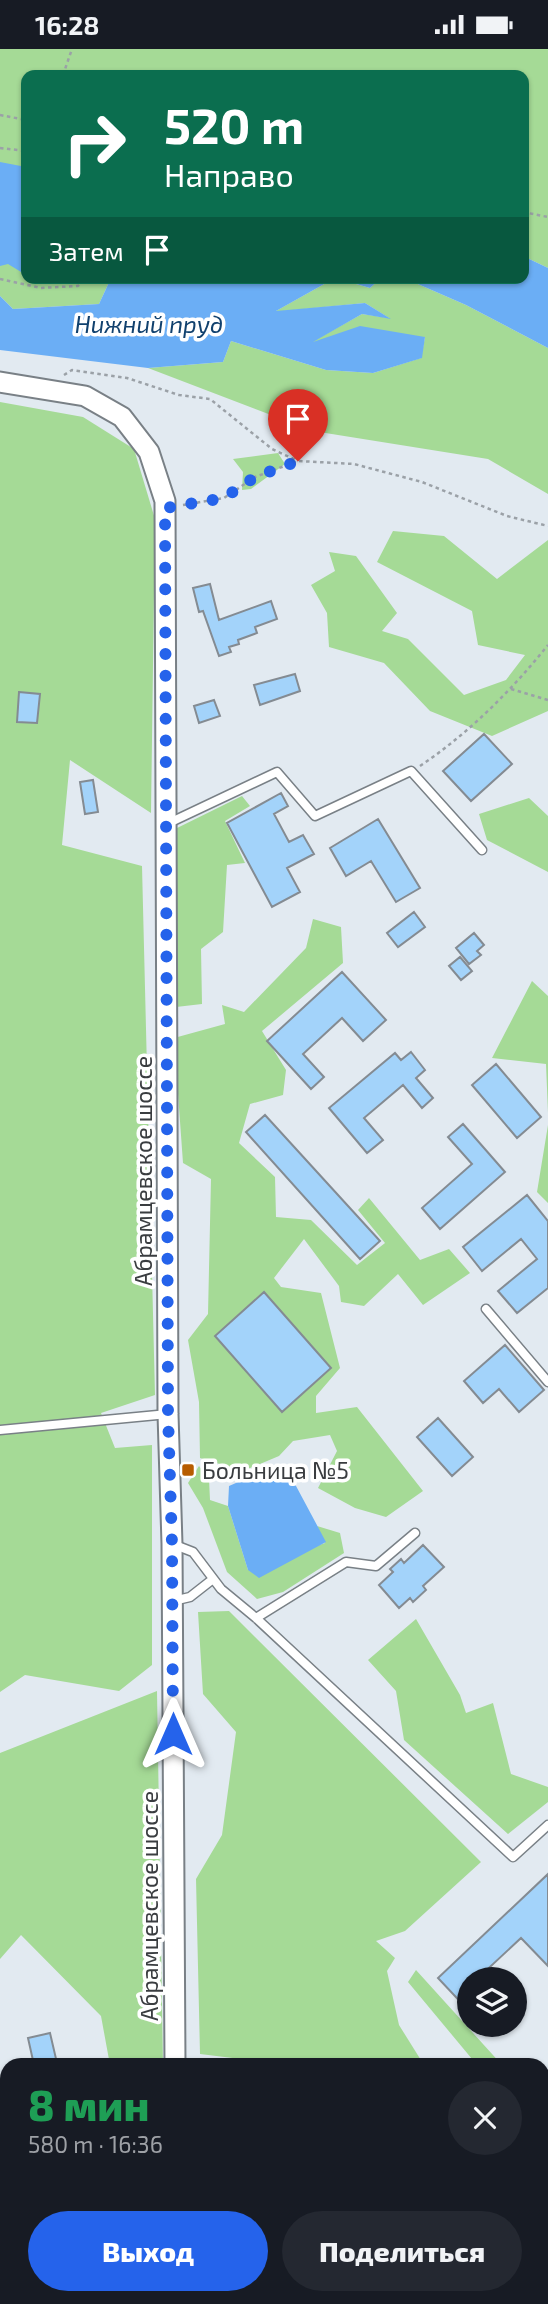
<!DOCTYPE html>
<html lang="ru">
<meta charset="utf-8">
<style>
:root{--surface:#171b24;--page:#242831;--text:#f1f3f6;--muted:#9ea1a6;--accent:#2563eb}
body{margin:0;font-family:"Exo 2",sans-serif;background:var(--page);color:var(--text);height:100vh;display:flex;flex-direction:column;font-size:26px;white-space:nowrap}
*{box-sizing:border-box;margin:0}
p{font-size:23px;color:var(--muted)}
.icon{flex:none;width:38px;height:38px;fill:none;stroke:currentColor;stroke-width:2;stroke-linecap:round;stroke-linejoin:round}
.map{position:relative;flex:1;overflow:hidden}
.sheet{position:absolute;left:0px;top:2009px;width:550px;height:247px;display:flex;flex-direction:column;background:var(--surface);border-radius:21px 21px 0 0;box-shadow:0 2px 5px #0004}
.sheet>*{flex:none}
.hud{position:absolute;left:21px;top:21px;width:508px;height:214px;border-radius:14px;box-shadow:0 2px 5px #0004;background:#0b6e4f;color:#fff;overflow:hidden}
.tools{position:absolute;left:457px;top:1918px;display:grid;gap:14px}
.tools a{display:grid;place-items:center;width:70px;height:70px;border-radius:50%;background:var(--surface);box-shadow:0 2px 5px #0004;font-size:35px}
.pin{position:absolute;display:grid;place-items:center;width:60px;height:60px;color:#fff;margin:-72px -30px;border-radius:50% 50% 50% 0;rotate:-45deg;box-shadow:0 0 7px #0007}
.pin .icon{rotate:45deg}
.me{position:absolute;width:77px;margin:-38px;rotate:0deg;stroke-linejoin:round;filter:drop-shadow(0 0 5px #0008)}
.turn{display:flex;align-items:center;gap:24px;height:147px;padding:0 28px;font-size:32px}
.turn .icon{width:91px;height:91px;stroke-width:2.5}
.turn b{display:block;font-size:49px;line-height:60px}
.then{display:flex;align-items:center;height:66px;padding:0 28px;background:#0003;gap:14px;font-size:26px}
.round{display:grid;place-items:center;flex:none;width:74px;height:74px;border-radius:37px;background:var(--page)}
.headline{display:flex;align-items:center;justify-content:space-between;height:119px;padding:0 28px}
h1{font-size:42px;font-weight:800;line-height:52px;color:#1e9e55}
.primary-button{display:flex;gap:14px;margin-top:auto;padding:14px 28px}
.primary-button a{flex:1;height:80px;border-radius:42px;background:var(--accent);color:#fff;font-size:28px;font-weight:800;line-height:80px;text-align:center}
.primary-button a+a{background:var(--page);color:var(--text)}
.status{display:flex;justify-content:space-between;align-items:center;height:49px;padding:0 35px;background:var(--surface);direction:ltr}
.status svg{height:19px;fill:currentColor}
.map>svg:first-child{display:block}
</style>
<div class="status"><b>16:28</b><svg viewBox="0 0 49 12"><path d="M0 12V9h3v3zM5 12V6h3v6zM10 12V3h3v9zM15 12V0h3v12zM26 1h20v11H26zM47 4h2v5h-2z"/></svg></div>
<div class="map">
<svg width="548" height="2255" viewBox="0 0 548 2255">
<rect width="100%" height="100%" fill="#e2eaf1"/>
<!-- green -->
<path fill="#a5da96" d="M0,0H548V219L523,207V26H26V229H111L99,255L13,260L0,247Z
M335,229L370,239L381,229H404L466,256L548,299V445L488,410L313,382L148,319L223,313L231,292L326,321L373,324L421,309L425,288L308,295L362,265L389,269L365,254L274,263Z
M0,353L83,368L134,400L155,470L151,764L70,711L62,796L142,817L155,1346L101,1364L115,1399L152,1396V1616L119,1642L25,1626L0,1643Z
M278,404L285,415L251,440L242,441L243,423L233,410Z
M393,482L444,487L497,530L548,491V662L492,687L430,662L384,614L329,598L327,564L311,536L335,522L329,503L356,507L397,564L382,582L408,590L464,646L506,631L525,606L478,596L472,562L377,513Z
M242,747L250,757L225,772L245,814L227,816L223,883L201,900L202,955L176,958L171,782Z
M529,749L548,767V823L487,791L479,765Z
M313,870L341,878L343,914L262,982L286,1021L283,1046L250,1055L239,1094L275,1128L276,1168L311,1171L357,1216L385,1194L358,1161L369,1149L420,1211L449,1200L470,1224L423,1256L398,1225L364,1257L341,1253L339,1237L304,1190L274,1229L281,1238L321,1244L340,1319L316,1347V1364L357,1358L423,1442L386,1468L355,1459L318,1439L337,1402L330,1386L293,1392L279,1407L243,1422L200,1409L199,1353L188,1291L208,1265L211,1130L183,1114L174,989L225,975L222,956L244,963L306,899Z
M532,932L548,947V1064L546,1015L492,1009Z
M548,1076V1154L537,1143Z
M199,1417L209,1430L210,1451L228,1457L248,1521L325,1494L317,1477L340,1484L344,1504L283,1543L257,1550L227,1523L203,1459L188,1434Z
M229,1562L481,1813L405,1882L376,1892L395,1909L387,1922L399,1976L424,2016H249V2011L200,2005L196,1830L222,1786L236,1683L203,1645L198,1563Z
M416,1570L460,1646L466,1664L493,1654L511,1725L548,1738V1753L508,1785L404,1691L396,1642L368,1611Z
M157,1642L163,2016H110L101,1967L21,1886L0,1910V1704Z
M416,1921L502,2016H477L408,1933Z
M542,2061L548,2067V2104L543,2099Z
M0,2081H7V2173L0,2175Z
M115,2249H167V2255H115Z
M355,2249H447L451,2255H363Z"/>
<!-- water -->
<path fill="#6baef5" d="M0,113L26,118V226L8,215L0,217Z
M523,207L548,219V299L466,256L404,229H523Z
M111,229H335L276,262L365,254L391,270L362,265L313,293L360,277L425,288L422,309L373,324L326,321L231,292L223,313L148,319L0,301V247L13,260L99,255Z
M336,229H381L370,239Z
M280,1415L288,1422L326,1493L259,1529L248,1521L228,1457L229,1437Z"/>
<!-- building -->
<path fill="#a3d3fa" stroke="#848b92" stroke-width="2" d="M210,535L219,571L271,552L277,570L255,578L257,584L238,591L239,595L229,598L231,603L219,607L203,562L199,563L193,539Z
M295,625L300,642L260,656L254,636Z
M19,643L40,645L37,674L17,673Z
M214,651L220,667L199,674L194,657Z
M484,685L512,715L471,752L443,722Z
M93,731L98,763L85,765L80,733Z
M281,744L288,757L274,765L289,793L303,786L314,805L287,819L300,843L272,858L227,774Z
M378,770L420,839L396,853L371,812L346,827L330,799Z
M414,863L425,878L398,898L387,884Z
M474,884L484,896L477,902L481,906L469,915L456,899Z
M460,908L472,922L461,931L449,917Z
M342,923L386,971L363,992L342,969L303,1005L324,1028L311,1040L267,992Z
M411,1003L425,1021L416,1029L433,1049L422,1059L403,1036L364,1069L383,1091L367,1104L329,1059L395,1004L401,1011Z
M496,1015L541,1068L517,1089L472,1036Z
M265,1066L380,1192L360,1210L246,1083Z
M463,1075L505,1123L440,1180L422,1159L472,1115L448,1088Z
M527,1146L548,1172V1239L517,1264L498,1242L537,1210L521,1190L482,1222L463,1198Z
M264,1243L331,1319L282,1363L215,1287Z
M505,1296L544,1341L519,1363L499,1340L483,1354L464,1332Z
M438,1369L473,1408L452,1427L417,1388Z
M423,1496L444,1518L423,1537L426,1541L413,1553L410,1549L399,1559L379,1536L393,1523L390,1520L401,1510L404,1514Z
M548,1825V1917L521,1889L477,1930H469V1962L438,1929Z
M50,1984L57,2014L34,2016L28,1989Z"/>
<g fill="none" stroke-linecap="round" stroke-linejoin="round">
<!-- service casing -->
<g stroke="#798086" stroke-width="11">
<path id="service" d="M169,774L277,723L315,767L411,722L482,801
M486,1260L548,1333
M0,1381L168,1365
M175,1496L193,1503L221,1540L256,1569L513,1808L548,1776
M173,1552L190,1548L213,1530
M256,1569L346,1513L376,1517L415,1484
M305,2249L324,2255"/>
</g>
<!-- tertiary casing -->
<g stroke="#798086" stroke-width="23">
<path id="tertiary" d="M0,333L85,347L122,368L149,403L165,452L168,1365L172,1495L175,2016
M176,2249V2255"/>
</g>
<!-- path -->
<path stroke="#9ba1a7" stroke-width="2.5" stroke-dasharray="3.5 3.5" stroke-linecap="butt" d="M63,26L72,0
M0,66L26,71
M0,99L26,102
M523,163L548,168
M0,230L41,239L78,237L85,229
M64,326L72,321L127,329L179,346L210,350L272,400L298,412
M183,456L224,449L255,428L298,412L354,415L422,433L507,467L548,477
M511,640L548,651
M420,717C469,684 511,642 548,596"/>
<!-- service -->
<use href="#service" stroke="#fff" stroke-width="8"/>
<!-- tertiary -->
<use href="#tertiary" stroke="#fff" stroke-width="19"/>
</g>
<g fill="none" stroke-linecap="round" stroke-linejoin="round">
<!-- route -->
<path stroke="#2563eb" stroke-width="12" stroke-dasharray="0 21.6" d="M173,1685L172,1495L168,1365L165,459L224,449L255,428L298,412"/>
</g>
<!-- markers -->
<rect fill="#b75c00" stroke="#fff" stroke-width="2.5" x="181" y="1414" width="14" height="14" rx="3.5"/>
<g text-anchor="middle" dominant-baseline="central" stroke-width="7" stroke-linejoin="round" paint-order="stroke">
<!-- street labels -->
<g font-size="23" fill="#3a3d40" stroke="#fff">
<text transform="translate(143 1122) rotate(-90)">Абрамцевское шоссе</text>
<text transform="translate(149 1857) rotate(-90)">Абрамцевское шоссе</text>
</g>
<!-- poi labels -->
<g font-size="23" fill="#3a3d40" stroke="#fff" text-anchor="start">
<text x="202" y="1421">Больница №5</text>
</g>
<!-- water labels -->
<g font-size="24" font-style="italic" fill="#11416e" stroke="#fff">
<text x="149" y="274">Нижний пруд</text>
</g>
</g>
</svg>
<div class="tools">
<a><svg class="icon" aria-label="layers" viewBox="0 0 24 24"><path d="M12 4l9 5-9 5-9-5zM3 14l9 5 9-5"/></svg></a>
</div>
<div class="pin" style="left:298px;top:412px;background:#d93025"><svg class="icon" aria-label="arrive" viewBox="0 0 24 24"><path d="M6 21V4h12l-3 4 3 4H6"/></svg></div>
<svg class="me" style="left:173px;top:1685px" viewBox="-20 -20 40 40"><path d="M0-17L14 15 0 8-14 15z" fill="#2563eb" stroke="#fff" stroke-width="4"/></svg>
<div class="hud">
<div class="turn"><svg class="icon" aria-label="right" viewBox="0 0 24 24"><path d="M7 20v-9h11M14 6l5 5-5 5"/></svg><div><b>520 m</b>Направо</div></div>
<div class="then">Затем<svg class="icon" aria-label="arrive" viewBox="0 0 24 24"><path d="M6 21V4h12l-3 4 3 4H6"/></svg></div>
</div>
<section class="sheet">
<div class="headline"><div><h1>8 мин</h1><p>580 m · 16:36</p></div><a class="round"><svg class="icon" aria-label="close" viewBox="0 0 24 24"><path d="M6 6l12 12M18 6L6 18"/></svg></a></div>
<div class="primary-button"><a>Выход</a><a>Поделиться</a></div>
</section>
</div>
